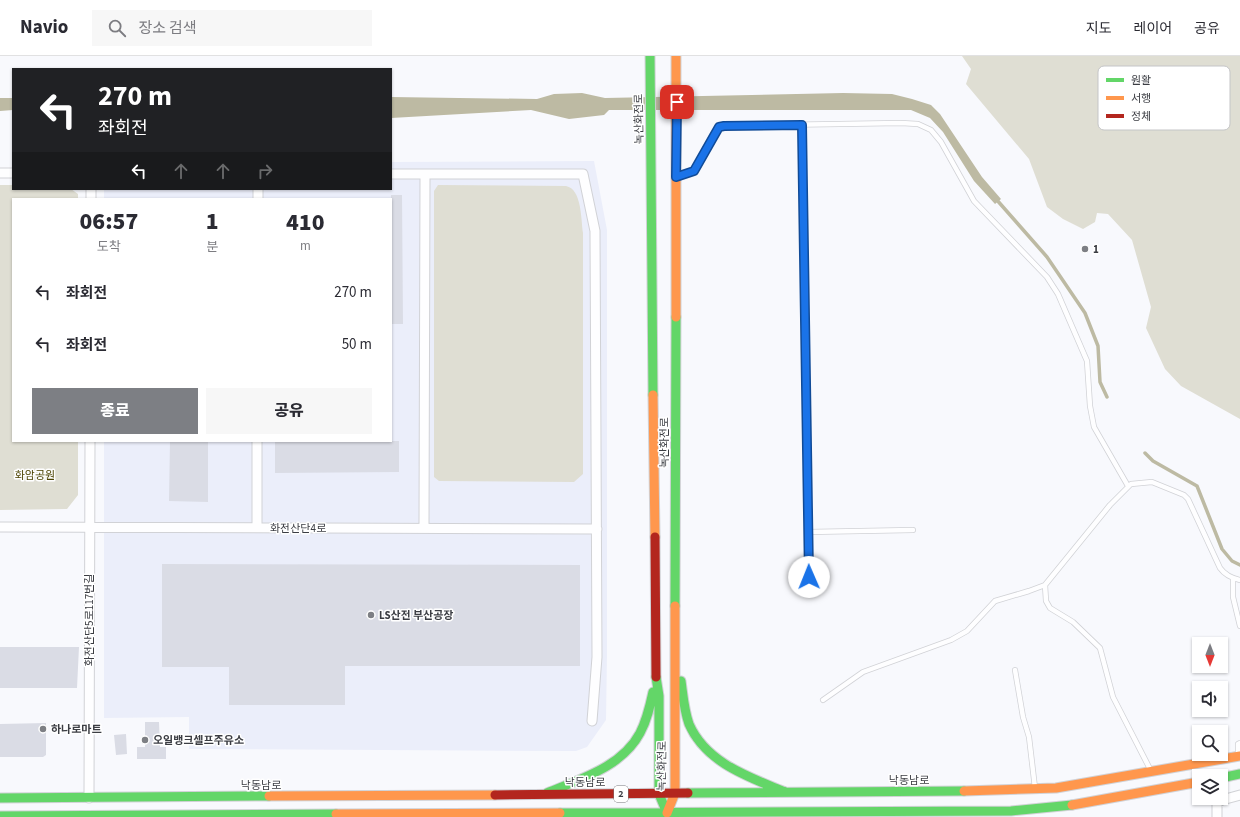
<!DOCTYPE html>
<html lang="ko">
<meta charset="utf-8">
<style>
:root{--surface:#fff;--page:#f7f7f7;--text:#2b2b33;--muted:#7c7c81;--line:#e1e1e2;--accent:#7d7f84}
body{margin:0;font-family:"Source Sans 3","Noto Sans KR",sans-serif;background:var(--page);color:var(--text);height:100vh;display:flex;flex-direction:column;font-size:15px;white-space:nowrap}
*{box-sizing:border-box;margin:0}
p{font-size:13px;color:var(--muted)}
.icon{flex:none;width:22px;height:22px;fill:none;stroke:currentColor;stroke-width:2;stroke-linecap:round;stroke-linejoin:round}
.map{position:relative;flex:1;overflow:hidden}
.details{position:absolute;left:12px;top:142px;width:380px;height:244px;display:flex;flex-direction:column;background:var(--surface);border-radius:0px;box-shadow:0 1px 3px #0004}
.details>*{flex:none}
.top-card{position:absolute;left:12px;top:12px;width:380px;height:122px;border-radius:0px;box-shadow:0 1px 3px #0004;background:#202124;color:#fff;overflow:hidden}
.needle{width:26px;rotate:180deg}
.tools{position:absolute;left:1192px;top:581px;display:grid;gap:8px}
.tools a{display:grid;place-items:center;width:36px;height:36px;border-radius:0px;background:var(--surface);box-shadow:0 1px 3px #0004;font-size:20px}
.pin{position:absolute;display:grid;place-items:center;width:34px;height:34px;color:#fff;margin:-17px;border-radius:8px;box-shadow:0 2px 6px #0006}
.me{position:absolute;width:44px;margin:-22px;rotate:359deg;stroke-linejoin:round;filter:drop-shadow(0 0 3px #0008)}
.turn{display:flex;align-items:center;gap:14px;height:84px;padding:0 20px;font-size:18px}
.turn .icon{width:52px;height:52px;stroke-width:2.5}
.turn b{display:block;font-size:28px;line-height:34px}
.lanes{display:flex;align-items:center;height:38px;padding:0 20px;background:#0003;justify-content:center;gap:20px;direction:ltr}
.lanes .off{opacity:.35}
.eta{display:flex;justify-content:space-evenly;align-items:center;height:68px;text-align:center}
.eta b{font-size:24px;font-weight:800;line-height:28px}
.button{display:flex;gap:8px;margin-top:auto;padding:8px 20px}
.button a{flex:1;height:46px;border-radius:0px;background:var(--accent);color:#fff;font-size:16px;font-weight:800;line-height:46px;text-align:center}
.button a+a{background:var(--page);color:var(--text)}
ul{padding:0;list-style:none}
li{display:flex;align-items:center;gap:12px;height:52px;padding:0 20px}
li div{flex:1}
li b{display:block;font-size:15px}
li em{font-style:normal}
header{display:flex;align-items:center;gap:24px;box-sizing:border-box;height:56px;padding:0 20px;background:var(--surface);border-bottom:1px solid var(--line)}
header strong{font-size:19px}
nav{display:flex;gap:22px;margin-inline-start:auto;font-size:14px}
.search{width:280px;height:36px;background:var(--page);display:flex;align-items:center;gap:10px;box-sizing:border-box;padding:0 14px;border-radius:0px;color:var(--muted);font-size:15px}
.map>svg:first-child{display:block}
</style>
<header>
<strong>Navio</strong>
<div class="search"><svg class="icon" aria-label="search" viewBox="0 0 24 24"><circle cx="10" cy="10" r="6"/><path d="M15 15l6 6"/></svg>장소 검색</div>
<nav><a>지도</a><a>레이어</a><a>공유</a></nav>
</header>
<div class="map">
<svg width="1240" height="761" viewBox="0 0 1240 761">
<rect width="100%" height="100%" fill="#f8f9fd"/>
<!-- built -->
<path fill="#ebeefa" d="M594,105L607,174V599L606,664L587,691L576,695L189,693V661L104,662V385H391V143H104V133H391V106Z"/>
<!-- green -->
<path fill="#dfded3" d="M962,0H1240V363L1181,330L1165,313L1146,272L1151,251L1132,184L1108,158L1097,157L1095,166L1083,173L1063,163L1047,151L1029,103L966,28L971,13Z
M0,129H13V133H71L78,138V143H13V385H78V439L67,453L0,454Z
M438,129L566,130C582,133 581,164 583,177V418L574,426L439,425L434,421V135Z"/>
<!-- water -->
<path fill="#bdbaa3" d="M582,37L605,42L843,37L892,38L912,43L931,49L940,58L982,121L1001,143L995,148L974,125L943,76L930,62L911,54H609L604,59L569,63L531,54L391,62V41L537,43L554,38Z
M0,42H13V54L0,55Z"/>
<g fill="none" stroke-linecap="round" stroke-linejoin="round">
<!-- stream -->
<path stroke="#bdbaa3" stroke-width="3.5" d="M996,143L1047,201L1085,257L1098,290L1100,326L1107,341
M1145,397L1153,405L1197,430L1222,493L1232,505L1240,509"/>
</g>
<!-- building -->
<path fill="#dadce5" d="M391,139H402L403,268H391Z
M170,385H208V446L169,445Z
M275,385H399V416L275,417Z
M162,508L580,509V610H345V649H229V611H162Z
M0,591H79L77,632H0Z
M145,666H159L160,691H166V703H137V691H145Z
M46,667V699L43,701H0V668Z
M126,678L127,698L116,699L114,679Z"/>
<g fill="none" stroke-linecap="round" stroke-linejoin="round">
<!-- lane casing -->
<g stroke="#d1d2d6" stroke-width="6">
<path id="lane" d="M801,69L809,521
M676,121C682,119 690,117 694,114C708,102 706,75 724,70L901,67L918,68L931,74L941,86L974,145L1047,221L1058,238L1087,305L1090,350L1094,371L1128,430
M808,476L913,474
M1233,523V541L1240,570
M1045,529L1046,545L1050,552L1073,566L1100,592L1113,641L1150,713
M1015,614L1023,661L1029,681L1035,732
M823,644L863,616L951,584L967,575L995,545L1029,535L1045,529L1110,449L1131,428L1152,426L1184,439L1188,443L1220,512C1225,519 1231,522 1240,524
M1238,698V688L1240,687"/>
</g>
<!-- street casing -->
<g stroke="#d1d2d6" stroke-width="11">
<path id="street" d="M0,117H13
M391,118H583L595,175L597,601L592,665
M91,143V133
M258,143V133
M0,471L597,473
M257,472V385
M424,472L425,118
M89,742L90,385
M1217,761V747L1222,744L1240,739"/>
</g>
<!-- fast casing -->
<g stroke="#d1d2d6" stroke-width="11">
<path id="fast" d="M650,0L653,339
M675,550L676,261
M656,621L659,640V738L667,757
M681,625C683,639 684,654 689,668C706,707 749,721 785,736
M1221,722L1240,718
M547,737C580,723 622,711 640,677C647,664 650,650 653,636
M688,737L964,735
M0,742L269,740
M560,757L1011,755L1072,749
M0,760L336,758"/>
</g>
<!-- slow casing -->
<g stroke="#d1d2d6" stroke-width="11">
<path id="slow" d="M676,261V0
M653,339L655,481
M964,735L1056,732L1240,700
M269,740L495,739
M1072,749L1199,726
M667,757L675,737V550
M336,758L560,757"/>
</g>
<!-- jam casing -->
<g stroke="#d1d2d6" stroke-width="11">
<path id="jam" d="M655,481L656,621
M495,739L688,737"/>
</g>
<!-- lane -->
<use href="#lane" stroke="#fefeff" stroke-width="4.5"/>
<!-- street -->
<use href="#street" stroke="#fefeff" stroke-width="9"/>
<!-- fast -->
<use href="#fast" stroke="#63d668" stroke-width="9"/>
<!-- slow -->
<use href="#slow" stroke="#ff974d" stroke-width="9"/>
<!-- jam -->
<use href="#jam" stroke="#b3261e" stroke-width="9"/>
</g>
<g fill="none" stroke-linecap="round" stroke-linejoin="round">
<!-- route casing -->
<g stroke="#114b97" stroke-width="10">
<path id="route" d="M677,46L676,121L694,115L719,71L724,70L802,69L809,521"/>
</g>
<!-- route -->
<use href="#route" stroke="#1a73e8" stroke-width="7"/>
</g>
<!-- markers -->
<g fill="#7d7f84" stroke="#fff" stroke-width="1.5">
<circle cx="1085" cy="193" r="4"/>
<circle cx="371" cy="559" r="4"/>
<circle cx="43" cy="673" r="4"/>
<circle cx="145" cy="684" r="4"/>
</g>
<g text-anchor="middle" dominant-baseline="central" stroke-width="3" stroke-linejoin="round" paint-order="stroke">
<!-- shield labels -->
<rect fill="#fff" stroke="#76777b" stroke-width="1" x="614" y="730" width="14" height="16" rx="3"/>
<g font-size="10" font-weight="bold" fill="#3b3d43">
<text x="621" y="738">2</text>
</g>
<!-- street labels -->
<g font-size="11" fill="#3b3d43" stroke="#fff">
<text transform="translate(639 63) rotate(-91)">녹산화전로</text>
<text transform="translate(664 387) rotate(-90)">녹산화전로</text>
<text x="298" y="472">화전산단4로</text>
<text transform="translate(89 564) rotate(-90)">화전산단5로117번길</text>
<text transform="translate(662 710) rotate(-89)">녹산화전로</text>
<text x="909" y="724">낙동남로</text>
<text x="585" y="726">낙동남로</text>
<text x="261" y="729">낙동남로</text>
</g>
<!-- poi labels -->
<g font-size="11" font-weight="bold" fill="#3b3d43" stroke="#fff" text-anchor="start">
<text x="1093" y="193">1</text>
<text x="379" y="559">LS산전 부산공장</text>
<text x="51" y="673">하나로마트</text>
<text x="153" y="684">오일뱅크셀프주유소</text>
</g>
<!-- park labels -->
<g font-size="11" fill="#4b4201" stroke="#fff">
<text x="35" y="419">화암공원</text>
</g>
</g>
<!-- legend -->
<rect x="1098" y="10" width="132" height="64" rx="6" fill="#fff" stroke="#c4c5c7" stroke-width="1"/>
<rect x="1106" y="22" width="18" height="4" fill="#63d668"/>
<rect x="1106" y="40" width="18" height="4" fill="#ff974d"/>
<rect x="1106" y="58" width="18" height="4" fill="#b3261e"/>
<g font-size="11" fill="#3b3d43">
<text x="1131" y="28">원활</text>
<text x="1131" y="46">서행</text>
<text x="1131" y="64">정체</text>
</g>
</svg>
<div class="tools">
<a><svg class="needle" viewBox="-14 -14 28 28"><path d="M0-13l5 13h-10z" fill="#e53935"/><path d="M0 13l5-13h-10z" fill="#7c7c81"/></svg></a>
<a><svg class="icon" aria-label="sound" viewBox="0 0 24 24"><path d="M4 9h4l5-4v14l-5-4H4zM17 9q2 3 0 6"/></svg></a>
<a><svg class="icon" aria-label="search" viewBox="0 0 24 24"><circle cx="10" cy="10" r="6"/><path d="M15 15l6 6"/></svg></a>
<a><svg class="icon" aria-label="layers" viewBox="0 0 24 24"><path d="M12 4l9 5-9 5-9-5zM3 14l9 5 9-5"/></svg></a>
</div>
<div class="pin" style="left:677px;top:46px;background:#d93025"><svg class="icon" aria-label="arrive" viewBox="0 0 24 24"><path d="M6 21V4h12l-3 4 3 4H6"/></svg></div>
<svg class="me" style="left:809px;top:521px" viewBox="-20 -20 40 40"><circle r="19" fill="#fff"/><path d="M0-13L10 11 0 6-10 11z" fill="#1a73e8"/></svg>
<div class="top-card">
<div class="turn"><svg class="icon" aria-label="left" viewBox="0 0 24 24"><path d="M17 20v-9H6M10 6l-5 5 5 5"/></svg><div><b>270 m</b>좌회전</div></div>
<div class="lanes"><svg class="icon" aria-label="left" viewBox="0 0 24 24"><path d="M17 20v-9H6M10 6l-5 5 5 5"/></svg><svg class="icon off" aria-label="ahead" viewBox="0 0 24 24"><path d="M12 20V5M6 11l6-6 6 6"/></svg><svg class="icon off" aria-label="ahead" viewBox="0 0 24 24"><path d="M12 20V5M6 11l6-6 6 6"/></svg><svg class="icon off" aria-label="right" viewBox="0 0 24 24"><path d="M7 20v-9h11M14 6l5 5-5 5"/></svg></div>
</div>
<section class="details">
<div class="eta">
<div><b>06:57</b><p>도착</p></div>
<div><b>1</b><p>분</p></div>
<div><b>410</b><p>m</p></div>
</div>
<ul>
<li><svg class="icon" aria-label="left" viewBox="0 0 24 24"><path d="M17 20v-9H6M10 6l-5 5 5 5"/></svg><div><b>좌회전</b></div><em>270 m</em></li>
<li><svg class="icon" aria-label="left" viewBox="0 0 24 24"><path d="M17 20v-9H6M10 6l-5 5 5 5"/></svg><div><b>좌회전</b></div><em>50 m</em></li>
</ul>
<div class="button"><a>종료</a><a>공유</a></div>
</section>
</div>
